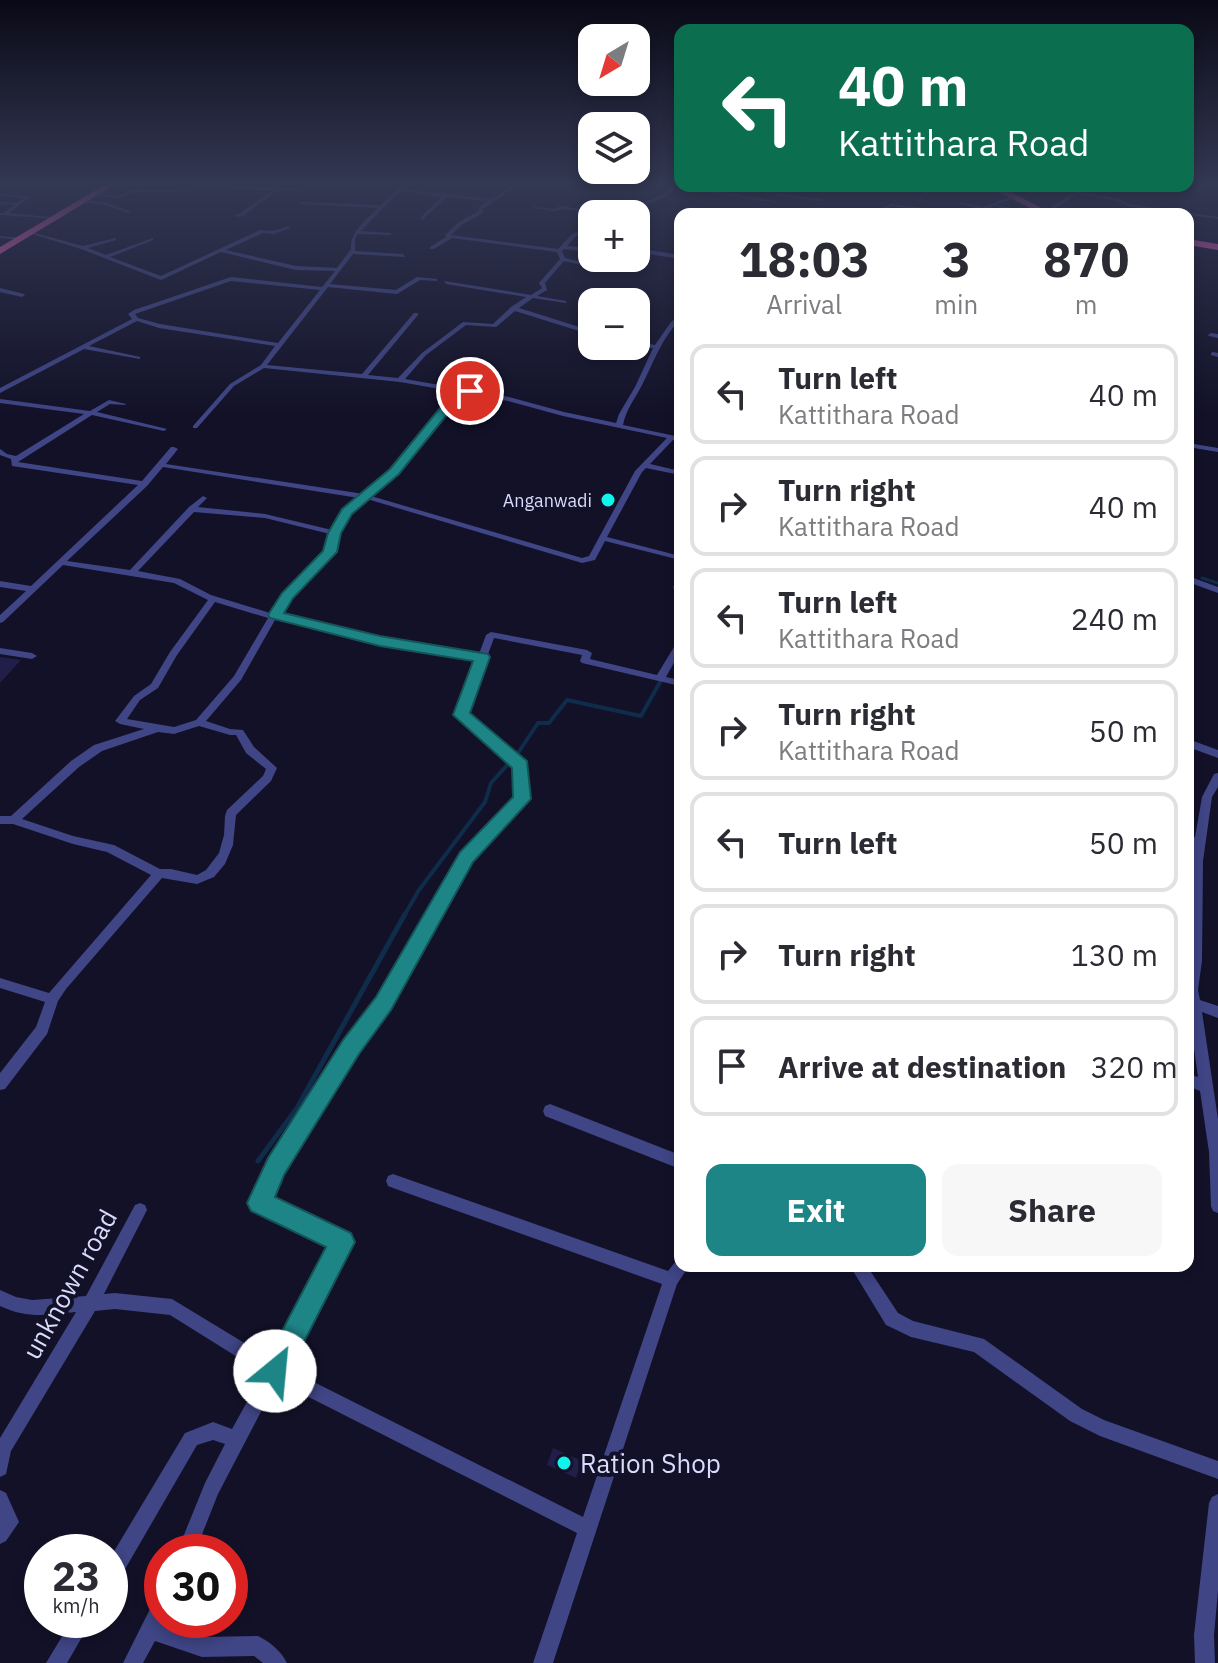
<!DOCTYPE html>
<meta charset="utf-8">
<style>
:root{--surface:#fff;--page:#f7f7f7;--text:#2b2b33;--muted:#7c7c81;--line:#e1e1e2;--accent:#1e8587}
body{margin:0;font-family:"IBM Plex Sans",sans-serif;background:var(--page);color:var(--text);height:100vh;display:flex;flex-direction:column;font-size:30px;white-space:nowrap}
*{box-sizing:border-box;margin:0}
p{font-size:26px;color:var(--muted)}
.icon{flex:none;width:44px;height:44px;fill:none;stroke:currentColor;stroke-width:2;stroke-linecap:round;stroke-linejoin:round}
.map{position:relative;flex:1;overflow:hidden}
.details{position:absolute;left:674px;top:208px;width:520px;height:1064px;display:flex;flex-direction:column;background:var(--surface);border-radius:16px;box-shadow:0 4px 12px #0003}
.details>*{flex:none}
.guide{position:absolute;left:674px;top:24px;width:520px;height:168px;border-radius:16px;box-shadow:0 4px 12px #0003;background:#0b6e4f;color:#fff;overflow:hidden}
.needle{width:52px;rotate:218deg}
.controls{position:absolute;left:578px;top:24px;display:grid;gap:16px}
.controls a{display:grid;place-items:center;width:72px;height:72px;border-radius:16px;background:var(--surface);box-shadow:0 4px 12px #0003;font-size:40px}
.speed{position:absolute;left:24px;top:1534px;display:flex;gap:16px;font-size:40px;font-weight:700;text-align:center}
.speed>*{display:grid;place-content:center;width:104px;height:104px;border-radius:50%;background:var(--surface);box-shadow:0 4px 12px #0003;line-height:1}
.speed small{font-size:20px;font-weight:400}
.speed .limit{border:12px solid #d22;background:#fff;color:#111}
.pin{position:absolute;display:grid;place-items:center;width:68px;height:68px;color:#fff;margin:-34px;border:4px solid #fff;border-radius:50%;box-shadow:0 2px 8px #0007}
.me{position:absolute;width:88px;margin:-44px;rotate:28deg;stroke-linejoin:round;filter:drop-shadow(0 0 6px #0008)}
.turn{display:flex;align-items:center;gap:28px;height:168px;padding:0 32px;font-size:36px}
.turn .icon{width:104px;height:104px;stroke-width:2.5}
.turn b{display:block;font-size:56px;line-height:68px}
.eta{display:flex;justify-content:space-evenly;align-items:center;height:136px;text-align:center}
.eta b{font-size:48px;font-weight:700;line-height:56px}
.cta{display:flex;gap:16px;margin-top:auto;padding:16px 32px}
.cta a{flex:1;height:92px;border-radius:16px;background:var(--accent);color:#fff;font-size:32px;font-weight:700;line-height:92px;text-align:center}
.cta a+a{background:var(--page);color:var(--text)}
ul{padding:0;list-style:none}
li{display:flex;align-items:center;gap:24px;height:100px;margin:0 16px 12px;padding:0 16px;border:4px solid var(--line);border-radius:16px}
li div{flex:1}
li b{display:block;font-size:30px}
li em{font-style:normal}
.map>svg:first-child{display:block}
</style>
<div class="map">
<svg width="1218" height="1663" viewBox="0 0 1218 1663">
<rect width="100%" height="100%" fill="#121128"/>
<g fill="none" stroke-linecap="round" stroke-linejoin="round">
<!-- stream-far3 -->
<path stroke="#0f2c4a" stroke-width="2" d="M606,190L619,181
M1185,212L1189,201L1181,200L1198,184"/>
<!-- stream-far2 -->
<path stroke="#0f2c4a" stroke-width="3" d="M1202,578L1218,583"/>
<!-- stream-far1 -->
<path stroke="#0f2c4a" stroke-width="4" d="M404,916L419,890L485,802L491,783L518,753L538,723H549L567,700L641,716L660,682"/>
<!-- stream -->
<path stroke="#0f2c4a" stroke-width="5" d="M258,1161L297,1108L405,914"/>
</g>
<!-- building -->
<path fill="#211e49" d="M0,657L21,660L0,683Z
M553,1448L582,1461L576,1478L547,1465Z"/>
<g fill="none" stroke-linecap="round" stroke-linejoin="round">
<!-- street -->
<path fill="#3f4585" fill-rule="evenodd" d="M24,181H30L22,184Z
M197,181H208L240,187L345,190H278L243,216L236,217L234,215L239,214L273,190L240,189Z
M405,181H410L403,189L492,199L512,186L495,184L493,182L544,186L547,181H551L545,188L517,186L483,209V213L463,224L451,235L558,249L572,234L592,226V229L576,236L567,246L592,248V252L564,249L562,251L565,258L617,270L614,272L564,261L545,283L547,290L537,296L566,301V303L533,298L519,308L592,331V335L515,311L496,327L466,325L426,355L405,379L509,397L564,412L616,423L619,414L635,387L653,348L636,346V342L655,345L671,322L680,315V320C661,339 654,362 642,385C635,399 626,409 623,425L680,437V441L673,440L650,464L680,471V475L646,468L642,472L607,537L680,556V560L605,541L595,560L582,563L367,499L350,513L338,533L329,559L307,580L278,615L380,638L479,654L486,635L491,632L587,650L592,653L590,659L657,675L677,642L680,641V652L666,677L680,680V686L582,663L580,661L582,655L494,638L466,714L525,763L527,799L470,860L388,1008L356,1051L281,1172L269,1200L348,1237L351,1242L284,1367L583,1517L662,1284L393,1188L388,1186L386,1181L388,1176L393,1174L668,1271L676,1261L680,1259V1266H689L677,1284L553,1663H533L577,1533L277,1381L218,1494L195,1552H177L205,1483L225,1444L213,1440L197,1445L117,1583L110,1585V1558L185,1433L213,1422L232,1429L263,1373L170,1315L115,1309L95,1311L11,1451L6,1474L0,1477V1438L76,1312C48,1315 27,1319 0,1306V1290L16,1297L32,1300L86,1296L135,1205L140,1203L145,1205L147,1210L104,1294L115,1293L172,1299L271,1359L333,1245L255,1208L253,1203L255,1198L271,1162L346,1043L378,1000L462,854L517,798L516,767L456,715L477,659L380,644L275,620L241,680L206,721L230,729L243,730L254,747L277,768L271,781L236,815L233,845L225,864L214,877L197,884L162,878L66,989L58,1001L47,1034L5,1089L0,1090V1073L36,1027L45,1002L0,988V978L49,993L151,875L107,852L73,844L13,824H0V816H11L71,761L94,745L144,729L120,724L115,721L134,696L151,684L170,652L208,600L174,583L63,565L3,622L0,623V615L26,591L0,587V581L31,586L138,485L12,466L11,459L0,455V449L7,454L16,456L84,414L0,403V399L90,411L109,400L126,404L125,405L110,404L97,412L167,429L164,431L92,415L18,462L142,481L171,447H174L178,449L166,464L364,494L392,469L420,438L437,412L457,392L400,382L264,368L234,386L197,428H193V426L230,384L261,365L275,346L159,328L137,321L89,346L140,357V359L84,349L0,393V388L132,319L128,314L134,310L231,277L322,287L335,271L296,270L221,252L161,280L81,249L29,233L31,232L83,246L116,238V240L88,248L106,255L153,238V240L110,257L161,276L260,230L273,231L288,226L290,228L274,234L263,233L226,250L296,266L337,268L351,249C350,231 366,221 378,208L300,204L298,202L381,205ZM400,191L442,197L420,218L422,220L447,197L488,201L479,207V211L459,222L445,235L446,237L430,247V249H434L452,238L557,252L560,259L539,283L542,288L531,295L444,281L446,284L526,297L511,307L493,324L463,322L422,353L398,378L368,375L418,315V313H414L362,374L267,365L328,287L397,294L420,280L437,281V279L417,277L396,290L330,284L353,254L405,257L403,254L355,251V238L358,234L392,235L390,233L361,231ZM231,281L320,290L278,343L160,324L138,318L135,314ZM463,393L508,401L563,416L667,438L635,471L589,556L582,558L371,496L398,473L425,440L442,414ZM163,467L359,498L344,510L332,530L265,514L198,507L207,498L203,496L189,507L130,570L67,561L147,486ZM194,512L265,518L330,534L322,556L301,576L270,613L211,595L180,579L138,571ZM215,602L268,618L234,676L196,720L174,727L127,719L140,700L158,688L177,655ZM199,726L230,735H236L246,753L266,769L263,776L227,810L225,816L224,835L219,853L206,870L197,875L171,869H160L114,845L73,836L22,819L79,767L102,751L158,732L174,734Z
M675,181H679L677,184L680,186H689L778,202L776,203L676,187C665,202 650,202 633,207C626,210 621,213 614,214C634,199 661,205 675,181Z
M1207,181H1212L1199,192H1195V190Z
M114,182L142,184L144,185L142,186L112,184Z
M921,186H925L924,189L930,191V193L923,195L924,192L919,190Z
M135,190L188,191L190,192H135L118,198L93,195L95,194L118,196Z
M1076,191L1121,199L1128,204L1218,217V219L1127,206L1118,201L1077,194L1048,213L1044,212Z
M776,193L820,199L822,200L820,201L774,195Z
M0,194L30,197L9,213L60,218L58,219L0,215V213H4L14,205L0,204V202L17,203L24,198L0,196Z
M1014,195L1016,197L996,205L1021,210H1043L1021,212L993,206L988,210L968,214L979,209L959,203L961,202L983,207Z
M84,200L108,203L131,212L129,213L105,205L82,202Z
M891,204L962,213L964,214H951L892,206L875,214H869Z
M561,206L605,213L607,214L562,209L555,211L532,208L534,207L554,209Z
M775,209L810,213L812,214L773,211Z
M822,213H844L846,214H820Z
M0,236L21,238L23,239L21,240L0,238Z
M636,248L680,255V259L636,252Z
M0,288L24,294L25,295L22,297L0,292Z
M1211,333L1218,334V338L1209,336L1208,335Z
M1213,352L1218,353V357L1211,355V353Z
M1188,443L1218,448V452L1188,447Z
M1188,576L1218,587V593L1188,582Z
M680,579V589H674L673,587L677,580Z
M0,648L32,653L37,656L32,659L0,654Z
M1188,739L1218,750V758L1188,747Z
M1218,773V787L1212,797L1203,861L1202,961L1198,990L1200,1000L1218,1006V1018L1202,1012L1218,1119V1213L1213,1211L1211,1206L1209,1152L1200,1091L1188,1086V1074L1198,1077L1188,1006L1191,861L1194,845L1188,843V835L1195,837L1202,797L1214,774Z
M550,1104L680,1155V1169L545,1116L543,1111L545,1106Z
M850,1266H867L898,1313L913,1321L984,1339L1082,1409L1104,1420L1218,1461V1479L1100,1436L1070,1421L974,1352L911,1337L886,1325Z
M0,1490L6,1493L19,1522L6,1541L0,1544Z
M1218,1494V1591L1214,1635L1215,1663H1195L1194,1635L1209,1503L1212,1497Z
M162,1597V1620H165L163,1625L202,1637L258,1636C269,1641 282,1652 287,1663H263L254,1656L202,1657L155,1641L143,1663H123L155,1599Z
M72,1620H92L67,1663H46Z"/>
<!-- highway -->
<path fill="#f85bbb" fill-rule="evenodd" d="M111,181H121L0,254V247Z
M966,186L1005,189L1053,214H1042L1000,193Z
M1188,239L1218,244V250L1188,245Z"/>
</g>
<!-- sky -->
<linearGradient id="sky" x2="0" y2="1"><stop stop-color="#0a0916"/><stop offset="0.44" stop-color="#333853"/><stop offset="1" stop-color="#333853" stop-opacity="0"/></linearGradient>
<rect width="1218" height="414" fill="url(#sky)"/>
<!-- route -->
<path fill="#1e8587" stroke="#145658" stroke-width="2" d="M470,388L476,391L474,393L462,396L399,474L352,514L341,533L337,552L293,598L284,613L380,636L488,654L490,657L470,713L527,761L531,799L473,862L391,1010L359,1054L284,1175L275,1197L351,1233L355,1242L284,1381L275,1385L265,1381L261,1371L326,1247L251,1211L247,1203L268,1158L343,1040L376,997L460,852L513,797L512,768L453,715L473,661L380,646L270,618L268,615L282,593L323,551L328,533L342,509L390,469L454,391Z"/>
<!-- markers -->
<g fill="#0ff4ed" stroke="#121128" stroke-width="3">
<circle cx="608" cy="500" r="8"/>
<circle cx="564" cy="1463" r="8"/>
</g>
<g text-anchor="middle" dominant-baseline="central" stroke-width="8" stroke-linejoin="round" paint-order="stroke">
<!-- far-poi labels -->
<g font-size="18" fill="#dadbfd" stroke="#121128" text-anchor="end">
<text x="592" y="500">Anganwadi</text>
</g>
<!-- near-street labels -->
<g font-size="26" fill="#dadbfd" stroke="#121128">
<text transform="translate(69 1284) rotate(-61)">unknown road</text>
</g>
<!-- near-poi labels -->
<g font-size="26" fill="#dadbfd" stroke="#121128" text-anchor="start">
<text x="580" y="1463">Ration Shop</text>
</g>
</g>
</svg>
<div class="controls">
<a><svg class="needle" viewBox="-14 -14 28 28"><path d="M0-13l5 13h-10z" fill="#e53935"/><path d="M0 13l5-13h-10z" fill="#7c7c81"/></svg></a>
<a><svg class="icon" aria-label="layers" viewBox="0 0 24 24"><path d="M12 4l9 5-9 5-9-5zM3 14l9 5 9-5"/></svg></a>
<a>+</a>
<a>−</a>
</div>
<div class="speed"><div>23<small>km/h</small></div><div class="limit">30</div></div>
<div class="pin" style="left:470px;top:391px;background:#d93025"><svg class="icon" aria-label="arrive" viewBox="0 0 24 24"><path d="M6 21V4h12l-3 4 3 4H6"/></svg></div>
<svg class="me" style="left:275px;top:1371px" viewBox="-20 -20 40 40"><circle r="19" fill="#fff"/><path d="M0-13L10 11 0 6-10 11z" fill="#1e8587"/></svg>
<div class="guide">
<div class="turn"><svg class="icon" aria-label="left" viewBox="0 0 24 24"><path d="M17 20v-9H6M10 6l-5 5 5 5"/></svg><div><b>40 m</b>Kattithara Road</div></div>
</div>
<section class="details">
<div class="eta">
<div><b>18:03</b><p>Arrival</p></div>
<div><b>3</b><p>min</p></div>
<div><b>870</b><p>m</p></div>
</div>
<ul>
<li><svg class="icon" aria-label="left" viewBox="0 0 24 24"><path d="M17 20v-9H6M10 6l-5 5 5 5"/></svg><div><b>Turn left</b><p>Kattithara Road</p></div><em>40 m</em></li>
<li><svg class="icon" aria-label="right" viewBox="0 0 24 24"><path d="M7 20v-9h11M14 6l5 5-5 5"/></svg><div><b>Turn right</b><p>Kattithara Road</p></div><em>40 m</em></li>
<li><svg class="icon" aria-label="left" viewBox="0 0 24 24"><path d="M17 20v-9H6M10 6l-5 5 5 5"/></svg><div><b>Turn left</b><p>Kattithara Road</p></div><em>240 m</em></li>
<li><svg class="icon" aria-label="right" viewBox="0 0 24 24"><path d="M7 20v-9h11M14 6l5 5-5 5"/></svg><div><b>Turn right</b><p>Kattithara Road</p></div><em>50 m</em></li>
<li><svg class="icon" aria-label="left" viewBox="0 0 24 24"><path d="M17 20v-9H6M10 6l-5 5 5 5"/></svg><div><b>Turn left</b></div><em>50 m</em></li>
<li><svg class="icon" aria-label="right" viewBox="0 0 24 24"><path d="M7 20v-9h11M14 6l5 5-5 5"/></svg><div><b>Turn right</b></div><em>130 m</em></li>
<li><svg class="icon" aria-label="arrive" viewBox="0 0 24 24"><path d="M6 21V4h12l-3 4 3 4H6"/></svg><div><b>Arrive at destination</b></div><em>320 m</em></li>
</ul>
<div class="cta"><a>Exit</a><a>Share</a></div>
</section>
</div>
